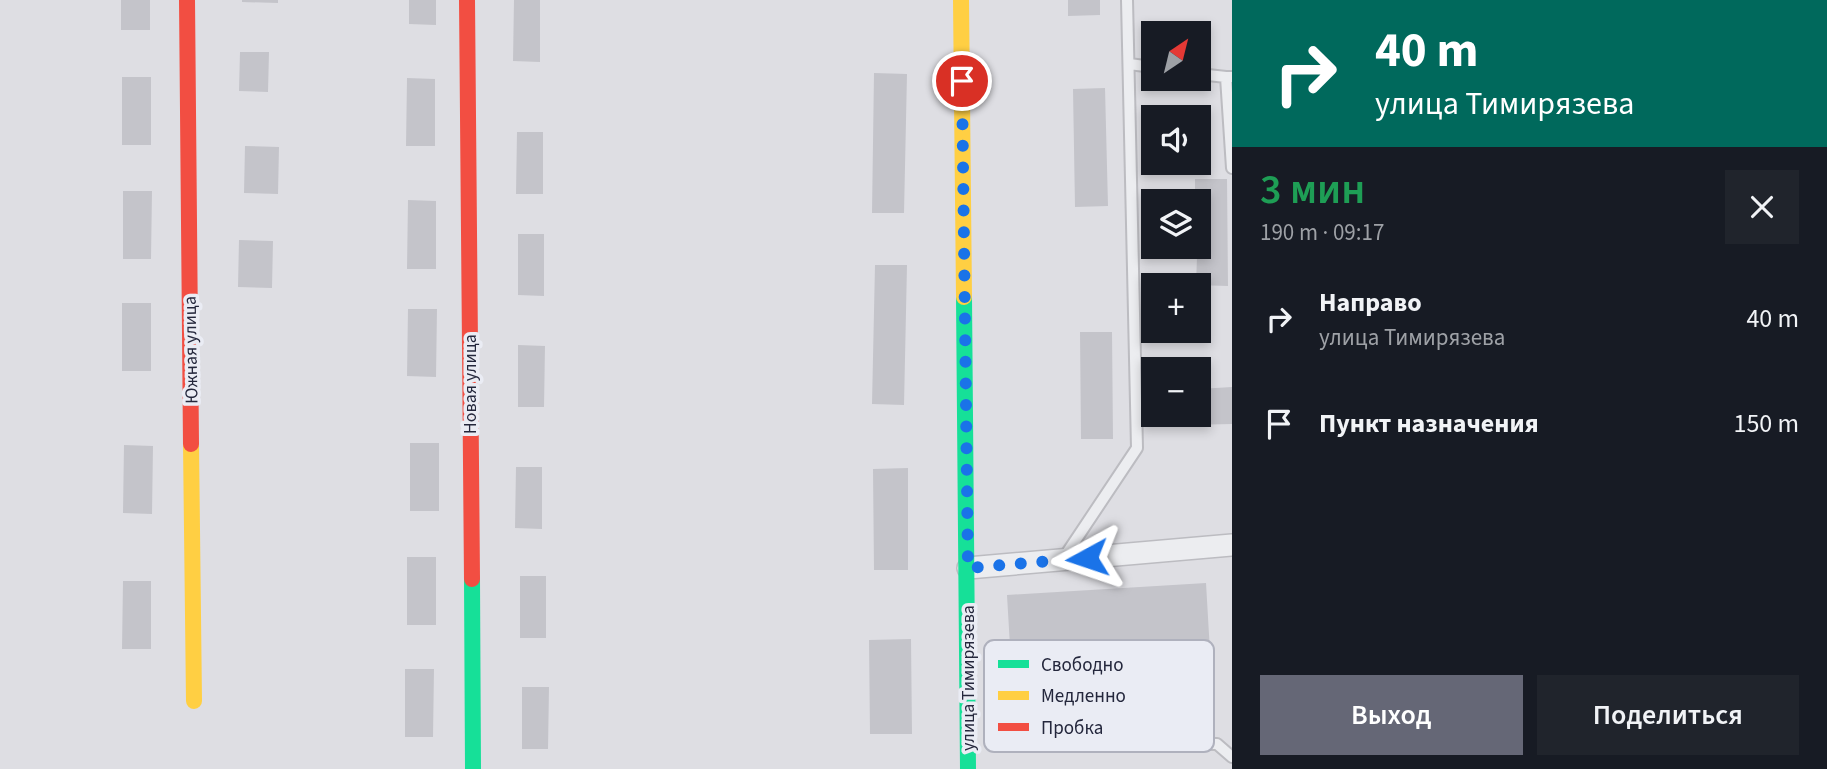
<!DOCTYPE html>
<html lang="ru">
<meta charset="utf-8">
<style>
:root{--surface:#171b24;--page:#20242c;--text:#f1f3f6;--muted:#9ea1a6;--accent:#656776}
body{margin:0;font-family:"Source Sans 3",sans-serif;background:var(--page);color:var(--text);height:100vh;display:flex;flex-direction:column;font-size:26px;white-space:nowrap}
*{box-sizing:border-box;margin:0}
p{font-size:23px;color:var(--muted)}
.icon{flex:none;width:38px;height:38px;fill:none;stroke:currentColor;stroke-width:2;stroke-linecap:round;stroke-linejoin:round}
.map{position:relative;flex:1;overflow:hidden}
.drawer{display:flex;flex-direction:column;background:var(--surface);width:595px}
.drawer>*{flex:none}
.top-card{background:#00695c;color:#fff;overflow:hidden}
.needle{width:46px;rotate:35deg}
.tools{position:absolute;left:1141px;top:21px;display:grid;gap:14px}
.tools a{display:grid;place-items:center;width:70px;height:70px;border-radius:0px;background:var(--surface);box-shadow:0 4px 10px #0003;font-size:35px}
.pin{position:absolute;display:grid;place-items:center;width:60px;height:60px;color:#fff;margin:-30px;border:4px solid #fff;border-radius:50%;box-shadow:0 2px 7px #0007}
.me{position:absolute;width:77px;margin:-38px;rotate:265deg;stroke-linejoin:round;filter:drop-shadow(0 0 5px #0008)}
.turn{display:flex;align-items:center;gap:24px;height:147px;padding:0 28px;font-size:32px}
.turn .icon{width:91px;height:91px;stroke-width:2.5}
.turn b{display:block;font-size:49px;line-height:60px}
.round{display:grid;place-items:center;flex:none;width:74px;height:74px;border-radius:0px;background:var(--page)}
.summary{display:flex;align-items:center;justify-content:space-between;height:119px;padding:0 28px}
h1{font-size:42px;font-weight:600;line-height:52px;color:#1e9e55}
.action{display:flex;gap:14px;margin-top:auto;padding:14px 28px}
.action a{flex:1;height:80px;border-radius:0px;background:var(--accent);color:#fff;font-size:28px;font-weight:600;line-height:80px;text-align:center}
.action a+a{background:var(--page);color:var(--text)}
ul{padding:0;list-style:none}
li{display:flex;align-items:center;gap:21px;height:105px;padding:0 28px}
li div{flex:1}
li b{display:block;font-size:26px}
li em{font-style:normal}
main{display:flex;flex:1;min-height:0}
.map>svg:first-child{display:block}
</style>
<main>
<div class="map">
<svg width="1232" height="769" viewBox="0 0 1232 769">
<rect width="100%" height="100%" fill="#dedee3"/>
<!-- building -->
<path fill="#c4c4ca" d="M121,0H150V30H121Z
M242,0H278V3L242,2Z
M409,0H436V25L409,24Z
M514,0H540V62L513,61Z
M1068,0H1100V15L1068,16Z
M240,52H269L268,92L239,91Z
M874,73L907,74L904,213H872Z
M122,77H151V145H122Z
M407,78L435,79V146H406Z
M1105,88L1108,206L1075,207L1073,89Z
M517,132H543V194H516Z
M245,146L279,147L278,194L244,193Z
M1195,179H1227L1228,286L1196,285L1199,201H1195Z
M123,191H152L151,259H123Z
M408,200L436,201V269H407Z
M518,234H544V296L518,295Z
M239,240L273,241L272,288L238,287Z
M875,265H907L904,405L872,404Z
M122,303H151V371H122Z
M408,309H437L436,377L407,376Z
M1080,332H1112L1113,439H1081Z
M518,345L545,346L544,407H518Z
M1232,387V424L1188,425V415H1199V389Z
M410,443H439V511H410Z
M124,445L153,446L152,514L123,513Z
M516,467H542V529L515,528Z
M908,468V570H874L873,469Z
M407,557H436V625H407Z
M520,576H546V638H520Z
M123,581H151V649H122Z
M1206,583L1212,686L1013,697L1007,595Z
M911,639L912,734H870L869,640Z
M405,669H434L433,737H405Z
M522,687H549L548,749H522Z"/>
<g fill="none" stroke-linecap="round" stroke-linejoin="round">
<!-- lane casing -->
<g stroke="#bcbcc1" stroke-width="14">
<path id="lane" d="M1129,64L1153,67
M1199,74L1226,77
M1232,77H1226L1232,168
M1063,559L1137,448L1127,0
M1034,741L1217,744L1232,757"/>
</g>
<!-- street casing -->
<g stroke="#bcbcc1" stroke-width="24">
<path id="street" d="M968,568L1232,545"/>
</g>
<!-- lane -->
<use href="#lane" stroke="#ecedf0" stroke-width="10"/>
<!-- street -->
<use href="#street" stroke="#ecedf0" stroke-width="21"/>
<!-- fast -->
<path stroke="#16e098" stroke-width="16" d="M964,297L968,769
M472,579L473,769"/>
<!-- slow -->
<path stroke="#ffcf43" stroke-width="16" d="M961,0L964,297
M191,444L194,701"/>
<!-- jam -->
<path stroke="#f24e42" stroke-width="16" d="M187,0L191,444
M467,0L472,579"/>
</g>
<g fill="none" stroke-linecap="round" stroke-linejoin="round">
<!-- route -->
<path stroke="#1a73e8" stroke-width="12" stroke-dasharray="0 21.6" d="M962,81L968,568L1087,558"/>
</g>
<g text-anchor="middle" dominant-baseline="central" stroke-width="7" stroke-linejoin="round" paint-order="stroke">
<!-- street labels -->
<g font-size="18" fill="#24273c" stroke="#eaecf4">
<text transform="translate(191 350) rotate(-91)">Южная улица</text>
<text transform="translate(470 384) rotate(-90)">Новая улица</text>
<text transform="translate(968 678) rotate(-90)">улица Тимирязева</text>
</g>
</g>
<!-- legend -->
<rect x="984" y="640" width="230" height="112" rx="10" fill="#eaecf4" stroke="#afb1bd" stroke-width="2"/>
<rect x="998" y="660" width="31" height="8" fill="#16e098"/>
<rect x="998" y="691" width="31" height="9" fill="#ffcf43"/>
<rect x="998" y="723" width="31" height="8" fill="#f24e42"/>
<g font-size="19" fill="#24273c">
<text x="1041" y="671">Свободно</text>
<text x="1041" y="702">Медленно</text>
<text x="1041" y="734">Пробка</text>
</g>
</svg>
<div class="tools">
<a><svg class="needle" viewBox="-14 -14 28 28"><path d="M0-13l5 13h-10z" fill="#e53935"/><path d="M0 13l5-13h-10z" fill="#9ea1a6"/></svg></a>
<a><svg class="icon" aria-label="sound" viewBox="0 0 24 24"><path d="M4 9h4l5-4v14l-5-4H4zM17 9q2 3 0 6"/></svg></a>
<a><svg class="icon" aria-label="layers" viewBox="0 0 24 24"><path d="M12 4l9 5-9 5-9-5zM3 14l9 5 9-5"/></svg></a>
<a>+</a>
<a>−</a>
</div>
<div class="pin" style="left:962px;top:81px;background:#d93025"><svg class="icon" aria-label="arrive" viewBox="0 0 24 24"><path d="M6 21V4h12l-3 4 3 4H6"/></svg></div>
<svg class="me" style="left:1087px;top:558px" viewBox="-20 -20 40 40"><path d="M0-17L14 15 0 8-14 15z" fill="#1a73e8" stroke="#fff" stroke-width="4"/></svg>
</div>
<section class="drawer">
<div class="top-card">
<div class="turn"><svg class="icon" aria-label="right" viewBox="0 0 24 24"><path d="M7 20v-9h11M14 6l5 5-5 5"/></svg><div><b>40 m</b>улица Тимирязева</div></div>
</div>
<div class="summary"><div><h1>3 мин</h1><p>190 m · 09:17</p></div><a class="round"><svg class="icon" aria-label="close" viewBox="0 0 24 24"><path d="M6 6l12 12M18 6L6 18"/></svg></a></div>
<ul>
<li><svg class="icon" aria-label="right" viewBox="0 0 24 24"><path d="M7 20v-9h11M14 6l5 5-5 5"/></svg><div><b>Направо</b><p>улица Тимирязева</p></div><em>40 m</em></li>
<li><svg class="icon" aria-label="arrive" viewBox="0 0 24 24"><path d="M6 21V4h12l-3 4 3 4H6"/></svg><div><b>Пункт назначения</b></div><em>150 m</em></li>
</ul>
<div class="action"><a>Выход</a><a>Поделиться</a></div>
</section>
</main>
